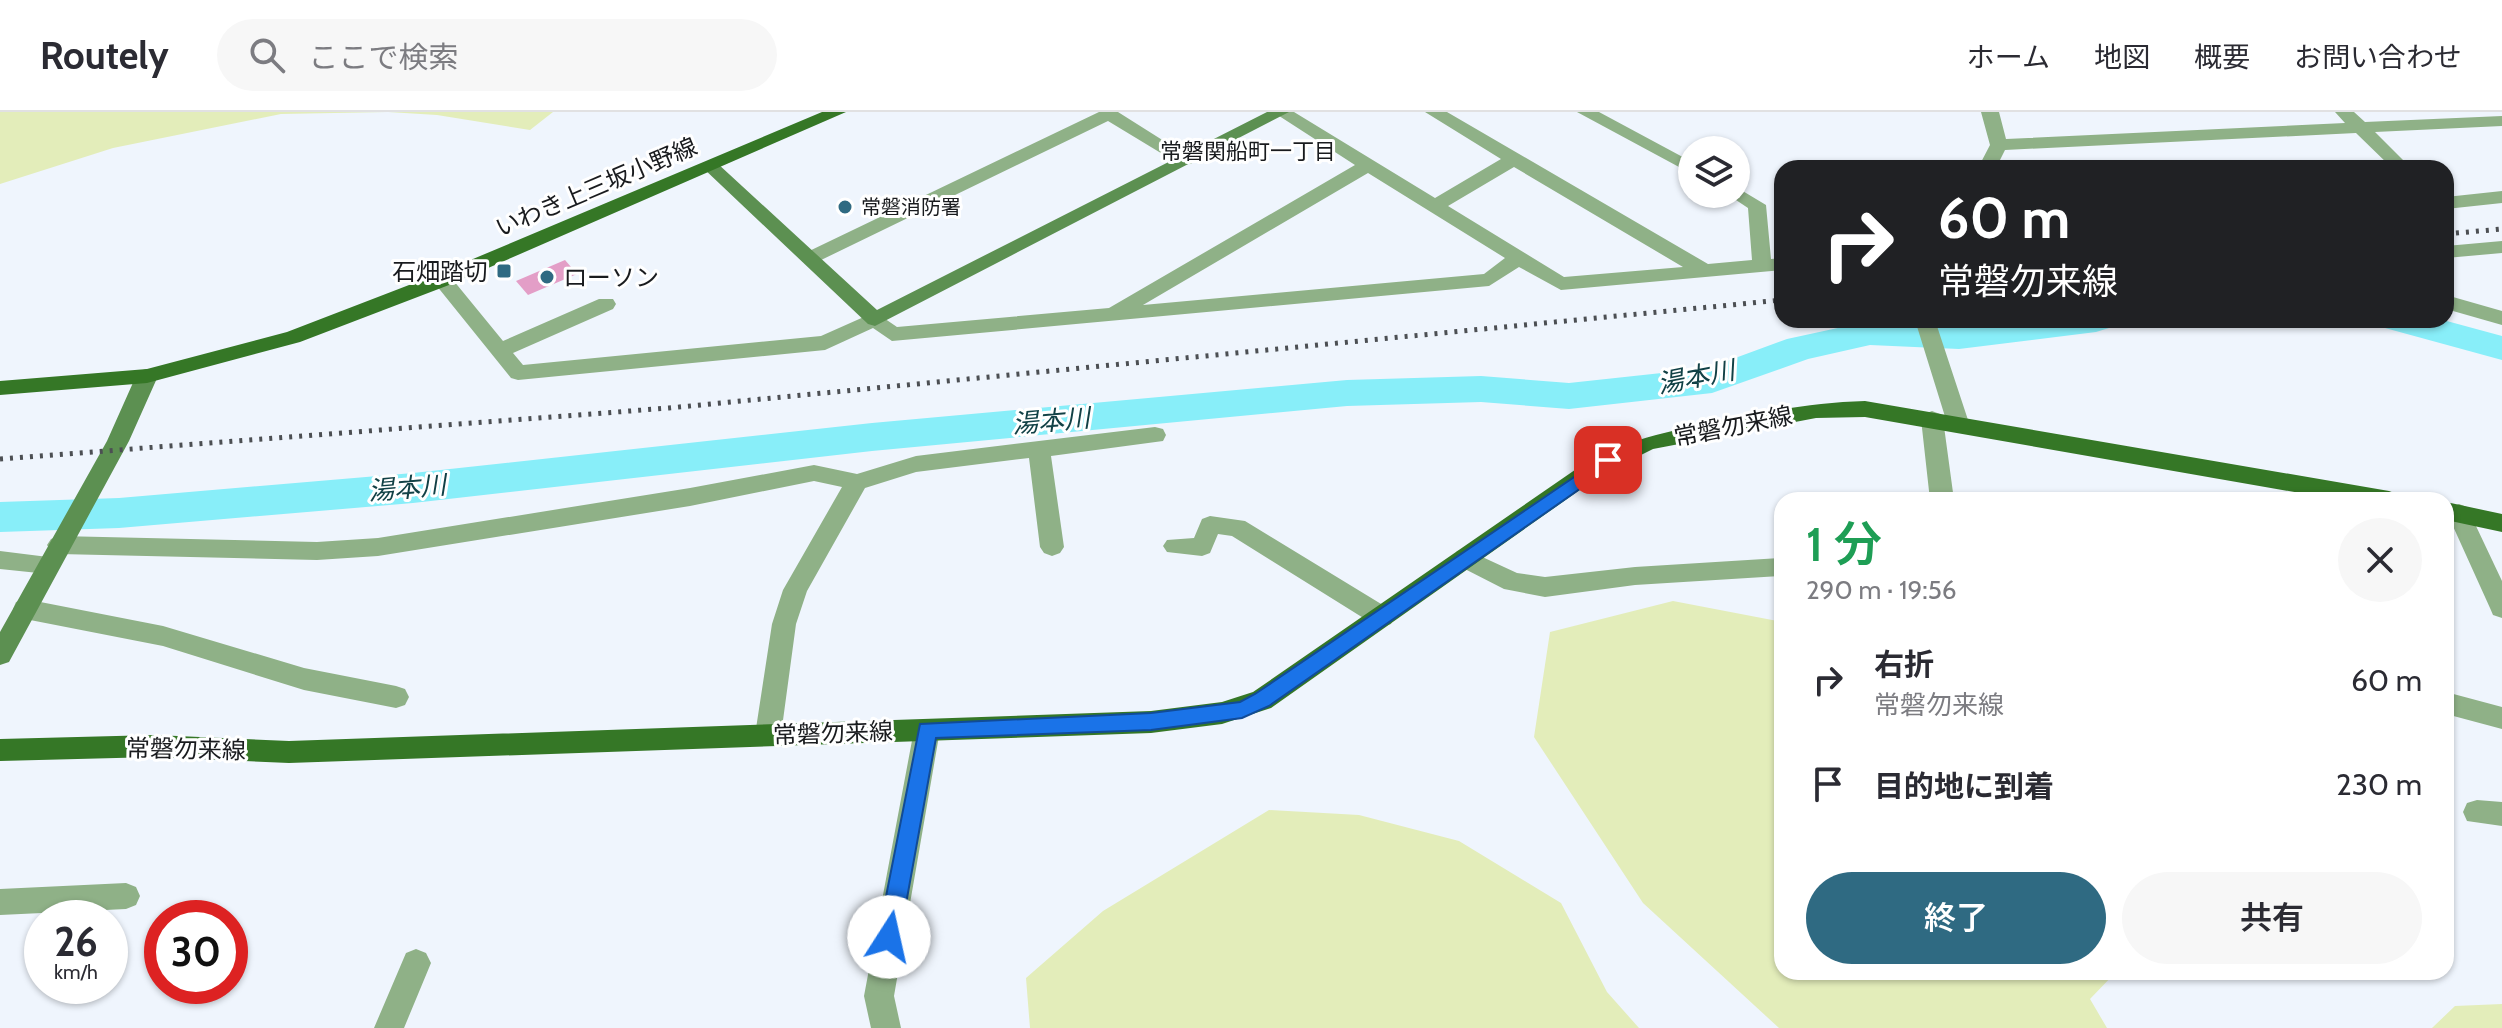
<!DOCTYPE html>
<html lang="ja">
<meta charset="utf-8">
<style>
:root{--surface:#fff;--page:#f7f7f7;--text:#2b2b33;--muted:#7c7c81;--line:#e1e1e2;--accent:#2f6a82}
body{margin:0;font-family:Cabin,"Noto Sans JP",sans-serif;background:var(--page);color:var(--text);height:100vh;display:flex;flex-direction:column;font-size:30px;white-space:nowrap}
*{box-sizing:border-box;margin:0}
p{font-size:26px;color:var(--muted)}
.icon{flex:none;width:44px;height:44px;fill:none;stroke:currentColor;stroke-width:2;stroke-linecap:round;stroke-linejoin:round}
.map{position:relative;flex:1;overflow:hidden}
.side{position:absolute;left:1774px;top:380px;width:680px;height:488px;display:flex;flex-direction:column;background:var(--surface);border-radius:24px;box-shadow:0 2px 6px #0004}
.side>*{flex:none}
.top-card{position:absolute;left:1774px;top:48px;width:680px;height:168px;border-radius:24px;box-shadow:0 2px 6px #0004;background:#202124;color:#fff;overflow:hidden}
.fabs{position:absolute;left:1678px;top:24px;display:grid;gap:16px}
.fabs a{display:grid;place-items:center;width:72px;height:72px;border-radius:50%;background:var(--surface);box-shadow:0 2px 6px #0004;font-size:40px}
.speed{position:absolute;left:24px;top:788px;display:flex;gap:16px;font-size:40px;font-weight:700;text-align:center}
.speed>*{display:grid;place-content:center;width:104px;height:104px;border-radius:50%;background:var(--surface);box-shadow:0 2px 6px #0004;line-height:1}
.speed small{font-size:20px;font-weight:400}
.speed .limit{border:12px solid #d22;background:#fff;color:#111}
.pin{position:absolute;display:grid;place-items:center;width:68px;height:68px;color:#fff;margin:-34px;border-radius:16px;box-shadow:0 4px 12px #0006}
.me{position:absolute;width:88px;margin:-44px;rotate:10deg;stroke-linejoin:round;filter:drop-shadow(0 0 6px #0008)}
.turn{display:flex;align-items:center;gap:28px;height:168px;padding:0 32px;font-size:36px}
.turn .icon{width:104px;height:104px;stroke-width:2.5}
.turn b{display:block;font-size:56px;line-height:68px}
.round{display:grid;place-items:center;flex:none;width:84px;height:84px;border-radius:42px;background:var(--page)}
.overview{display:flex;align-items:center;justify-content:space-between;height:136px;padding:0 32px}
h1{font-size:48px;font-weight:600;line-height:60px;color:#1e9e55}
.cta{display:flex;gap:16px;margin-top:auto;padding:16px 32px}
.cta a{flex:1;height:92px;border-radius:48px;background:var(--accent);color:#fff;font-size:32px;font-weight:600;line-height:92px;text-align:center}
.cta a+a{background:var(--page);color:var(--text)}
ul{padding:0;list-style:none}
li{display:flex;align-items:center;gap:24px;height:104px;padding:0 32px}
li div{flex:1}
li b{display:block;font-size:30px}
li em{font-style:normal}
header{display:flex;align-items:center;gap:48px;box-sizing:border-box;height:112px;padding:0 40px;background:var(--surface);border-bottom:2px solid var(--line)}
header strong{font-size:38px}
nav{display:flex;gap:44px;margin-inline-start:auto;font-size:28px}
.search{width:560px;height:72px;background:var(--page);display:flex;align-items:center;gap:20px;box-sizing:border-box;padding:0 28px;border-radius:44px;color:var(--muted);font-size:30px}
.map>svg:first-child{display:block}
</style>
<header>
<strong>Routely</strong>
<div class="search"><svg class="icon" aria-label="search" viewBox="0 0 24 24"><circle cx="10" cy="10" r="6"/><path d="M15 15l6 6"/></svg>ここで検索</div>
<nav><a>ホーム</a><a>地図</a><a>概要</a><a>お問い合わせ</a></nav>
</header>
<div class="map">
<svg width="2502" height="916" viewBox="0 0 2502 916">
<rect width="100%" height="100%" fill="#eff5fd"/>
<!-- green -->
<path fill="#e3edba" d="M0,0H553L530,18L437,3L388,0L281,2L113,36L0,72Z
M1673,489L1782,510V860H2116L2090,887L2107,916H1779L1643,791L1534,625L1550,520Z
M1269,698L1359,703L1459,729L1561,791L1607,880L1639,916H1030L1026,866L1103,799Z
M2502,892V916H2432L2455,894Z"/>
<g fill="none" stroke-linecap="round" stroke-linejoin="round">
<!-- river -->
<path fill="#88eef9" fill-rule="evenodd" d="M1999,208H2114L2109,216L2096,220L1959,237L1870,233L1808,247L1712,281L1569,297L1481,290L1347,294L872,339L413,391L119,416L0,420V390L119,386L413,361L872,311L1347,268L1481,264L1569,271L1708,256L1787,227L1870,209L1959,213Z
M2380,208H2443L2502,224V248L2385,216Z"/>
</g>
<!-- building -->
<path fill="#e39ec7" d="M565,148L577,162L528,183L516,169Z"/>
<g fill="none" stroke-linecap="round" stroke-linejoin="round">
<!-- street -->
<path fill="#8fb187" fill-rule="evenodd" d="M1099,0H1118L1194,48L1191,52H1179L1108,9L817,150H803L800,146L803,142Z
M1273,0H1294L1435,86L1501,47L1425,0H1447L1708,152L1752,148L1748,96L1727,82H1736V75L1766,93L1771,147L1782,146V158L1561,178L1519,155L1489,174L892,229L873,216L825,238L518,268L511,266L432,168L435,163H449L503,229L599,187H613L616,192L613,197L513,241L523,253L821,224L875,200L897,215L1109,196L1355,53ZM1514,55L1683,155L1564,165L1448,94ZM1368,61L1505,146L1484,162L1143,193Z
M1577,0H1599L1692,50V62Z
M1981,0H1999L2006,27L2345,11L2335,0H2354L2365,10L2502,4V14L2375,20L2411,56H2392L2356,21L2005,38L1996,56H1978L1990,33Z
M2502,79V91L2446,97V85Z
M2502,129V141L2446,146V134Z
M2446,183L2502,199V213L2446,197Z
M1915,208H1935L1969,311L1966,316H1950L1947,311Z
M1932,299L1940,302L1943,307L1954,388H1930L1921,307L1924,302Z
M1155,315L1163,317L1166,323L1163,329L1051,344L1064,435L1060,441L1052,444L1044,441L1040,435L1029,346L916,360L865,376L807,479L796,512L781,623L777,631L768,634L759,631L755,623L772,512L783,478L842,375L814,369L690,394L378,444L317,448L59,442L51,439L47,433L51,427L59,424L317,430L378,426L690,376L814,353L857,362L916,344Z
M2459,392L2467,395L2502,469V506L2493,503L2490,496L2447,401L2451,395Z
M1210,404L1245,409L1391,498L1394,505L1391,512L1382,515L1373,512L1232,424L1218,422L1210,441L1202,444L1167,440L1163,434L1167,428L1194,426L1202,407Z
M1465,437L1517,461L1545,465L1635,455L1782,446V464L1635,473L1545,485L1504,477L1457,453L1453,446L1457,439Z
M0,439L56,446L60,453L56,460L48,462L0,457Z
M25,487L163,514L304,556L396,574L405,577L409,585L405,593L396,596L304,578L163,534L25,507L16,504L13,497L16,490Z
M2446,580L2502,595V617L2446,602Z
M927,607L936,610L940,618L894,884L901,916H871L864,884L914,618L918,610Z
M2477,688L2502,690V714L2467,709L2463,700L2467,691Z
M126,771L136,775L140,784L136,793L126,797L0,803V777Z
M416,837L426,841L431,851L404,916H374L406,841Z"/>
<!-- secondary -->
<path fill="#5c9051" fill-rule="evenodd" d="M1267,0H1289L875,214L868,212L702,55L711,50L717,51L877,198Z
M147,257L155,259L158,264L129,329L9,550L0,553V520L107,329L136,264L139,259Z"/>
<!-- primary -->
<path fill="#357726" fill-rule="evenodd" d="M822,0H846L449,173L300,230L147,271L0,283V269L147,257L287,220L435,163Z
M1865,289L2389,379L2397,382L2401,388H2340L1865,305L1816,306L1653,337L1601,363L1271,596L1222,612L1151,621L289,651L155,645L0,649V627L155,623L289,629L1151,599L1222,590L1253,580L1585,351C1632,325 1679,317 1731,307C1776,298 1819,290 1865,289Z
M2446,390L2502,402V420L2446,408Z"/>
<!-- rail -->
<path stroke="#4c4f53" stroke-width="5" stroke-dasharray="3 7" stroke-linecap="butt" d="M2446,122L2502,117
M0,347L669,296L1782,188"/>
</g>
<!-- route -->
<path fill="#1a73e8" stroke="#114b97" stroke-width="2" d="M1608,342L1617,348L1614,353L1269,594L1242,606L1151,618L936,626L900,825L897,832L889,835L882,832L878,825L920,612L1151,601L1240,590L1255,582Z"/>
<!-- markers -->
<g fill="#2f6a82" stroke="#fff" stroke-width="3">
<circle cx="845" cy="95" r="8"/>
<rect x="496" y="151" width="16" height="16" rx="4"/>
<circle cx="547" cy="165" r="8"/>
</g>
<g text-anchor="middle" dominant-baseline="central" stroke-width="6" stroke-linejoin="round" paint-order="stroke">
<!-- far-poi labels -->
<g font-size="20" fill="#191b1e" stroke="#fff" text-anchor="start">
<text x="861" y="95">常磐消防署</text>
</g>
<!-- far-neighbourhood labels -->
<g font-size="22" fill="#191b1e" stroke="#fff">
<text x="1248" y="39">常磐関船町一丁目</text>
</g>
<!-- street labels -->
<g font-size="24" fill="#191b1e" stroke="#fff">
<text transform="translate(596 75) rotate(-23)">いわき上三坂小野線</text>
<text transform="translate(1733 314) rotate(-11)">常磐勿来線</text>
<text transform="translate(833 621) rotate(-2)">常磐勿来線</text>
<text transform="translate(186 637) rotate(1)">常磐勿来線</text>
</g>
<!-- poi labels -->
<g font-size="24" fill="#191b1e" stroke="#fff" text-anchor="end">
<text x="488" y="159">石畑踏切</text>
<text x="563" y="165" text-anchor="start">ローソン</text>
</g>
<!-- water labels -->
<g font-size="26" font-style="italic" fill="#114146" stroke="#fff">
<text transform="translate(1696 265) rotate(-11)">湯本川</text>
<text transform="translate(1051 309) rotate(-5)">湯本川</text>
<text transform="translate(407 376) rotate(-5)">湯本川</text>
</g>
</g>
</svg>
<div class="fabs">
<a><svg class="icon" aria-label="layers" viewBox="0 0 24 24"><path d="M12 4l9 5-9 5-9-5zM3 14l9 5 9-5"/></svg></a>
</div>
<div class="speed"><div>26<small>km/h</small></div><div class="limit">30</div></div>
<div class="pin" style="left:1608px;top:348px;background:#d93025"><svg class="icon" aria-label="arrive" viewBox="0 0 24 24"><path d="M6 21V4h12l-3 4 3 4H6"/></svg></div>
<svg class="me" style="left:889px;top:825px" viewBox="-20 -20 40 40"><circle r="19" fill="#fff"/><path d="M0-13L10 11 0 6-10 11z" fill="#1a73e8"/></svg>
<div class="top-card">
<div class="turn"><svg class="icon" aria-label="right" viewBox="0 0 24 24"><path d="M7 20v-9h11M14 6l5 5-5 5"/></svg><div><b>60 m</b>常磐勿来線</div></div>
</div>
<section class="side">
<div class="overview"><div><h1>1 分</h1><p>290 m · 19:56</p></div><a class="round"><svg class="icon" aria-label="close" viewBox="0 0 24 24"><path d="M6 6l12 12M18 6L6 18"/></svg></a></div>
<ul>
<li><svg class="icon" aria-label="right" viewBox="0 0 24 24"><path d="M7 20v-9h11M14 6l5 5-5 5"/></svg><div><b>右折</b><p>常磐勿来線</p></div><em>60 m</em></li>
<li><svg class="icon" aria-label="arrive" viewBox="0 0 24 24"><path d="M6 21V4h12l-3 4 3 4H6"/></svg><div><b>目的地に到着</b></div><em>230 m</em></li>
</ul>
<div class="cta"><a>終了</a><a>共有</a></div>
</section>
</div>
